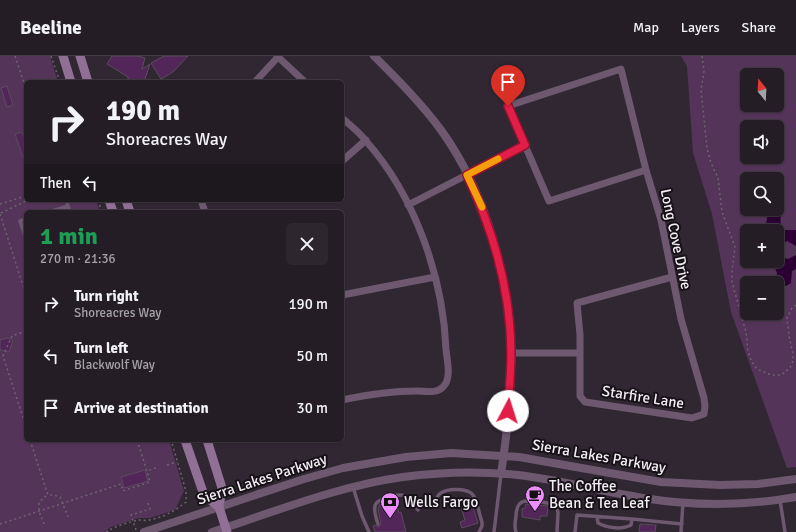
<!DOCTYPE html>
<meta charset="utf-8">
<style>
:root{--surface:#251d26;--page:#2d262e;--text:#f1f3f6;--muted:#a3a2a7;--line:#423b43}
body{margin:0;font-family:Signika,sans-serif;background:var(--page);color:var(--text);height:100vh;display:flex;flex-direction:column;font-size:15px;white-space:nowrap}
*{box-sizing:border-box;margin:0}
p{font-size:13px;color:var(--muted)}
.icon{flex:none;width:22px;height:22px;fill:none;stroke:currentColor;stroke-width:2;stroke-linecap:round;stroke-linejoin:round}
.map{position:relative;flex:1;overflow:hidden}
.side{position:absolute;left:24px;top:154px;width:320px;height:232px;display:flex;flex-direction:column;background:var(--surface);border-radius:6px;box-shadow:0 1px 3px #0004,0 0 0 1px var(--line)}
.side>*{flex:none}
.banner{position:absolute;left:24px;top:24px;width:320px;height:122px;border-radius:6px;box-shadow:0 1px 3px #0004,0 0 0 1px var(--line);background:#251d26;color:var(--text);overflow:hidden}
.needle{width:26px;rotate:342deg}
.tools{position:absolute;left:740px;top:12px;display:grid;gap:8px}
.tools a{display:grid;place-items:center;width:44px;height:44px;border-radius:6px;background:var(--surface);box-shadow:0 1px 3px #0004,0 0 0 1px var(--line);font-size:20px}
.pin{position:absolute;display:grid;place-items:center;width:34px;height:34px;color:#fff;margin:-41px -17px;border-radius:50% 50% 50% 0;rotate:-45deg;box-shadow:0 0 4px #0007}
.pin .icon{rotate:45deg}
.me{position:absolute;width:44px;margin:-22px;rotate:5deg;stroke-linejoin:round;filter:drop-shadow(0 0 3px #0008)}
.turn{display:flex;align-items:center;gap:14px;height:84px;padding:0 16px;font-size:18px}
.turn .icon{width:52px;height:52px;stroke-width:2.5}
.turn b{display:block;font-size:28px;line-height:34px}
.then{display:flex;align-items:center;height:38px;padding:0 16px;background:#0003;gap:8px;font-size:15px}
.round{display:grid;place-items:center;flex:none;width:42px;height:42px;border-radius:6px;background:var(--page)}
.headline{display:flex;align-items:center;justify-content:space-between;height:68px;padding:0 16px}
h1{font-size:24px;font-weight:700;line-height:30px;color:#1e9e55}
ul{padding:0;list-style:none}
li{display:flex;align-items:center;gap:12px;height:52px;padding:0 16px}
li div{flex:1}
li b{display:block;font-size:15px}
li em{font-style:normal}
header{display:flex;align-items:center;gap:24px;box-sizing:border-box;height:56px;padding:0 20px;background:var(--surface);border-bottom:1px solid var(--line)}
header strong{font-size:19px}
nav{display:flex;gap:22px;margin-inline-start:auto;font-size:14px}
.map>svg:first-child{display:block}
</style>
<header>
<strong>Beeline</strong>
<nav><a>Map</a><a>Layers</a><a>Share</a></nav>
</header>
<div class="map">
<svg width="796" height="476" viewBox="0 0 796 476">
<rect width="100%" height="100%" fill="#312733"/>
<!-- green -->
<path fill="#543459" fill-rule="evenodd" d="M0,0H50L58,26H26V144H96L100,156H26V384H169L184,435L175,454L150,462H139L111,471L104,476H0Z
M681,0H796V411L787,412L731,256L712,158L693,97L687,10ZM747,19H777V49H747ZM747,71H777V101H747ZM747,123H777V153H747ZM747,175H777V205H747ZM747,227H777V257H747Z"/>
<!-- water -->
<path fill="#2c0033" d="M777,151L782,155C780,163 779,169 785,174H796V190L787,185C780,188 780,196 785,202L788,203L796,199V213L792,215L791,227L786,230L782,229L776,222L777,217L772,205H777V175H765L768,156L771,153H777Z"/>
<!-- building -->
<path fill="#53265a" stroke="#584d5a" d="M112,0H138L145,2L142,13L150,8L144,26H138L128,23V21L107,8Z
M164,0H188L173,16L161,23L151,7Z
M7,30L13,49L7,51L1,32Z
M22,76L26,89V107H25L15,78Z
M7,282L13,284L9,296L0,294V284Z
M145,414L148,425L124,432L121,421Z
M470,441L474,450L473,451L478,467L462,472L460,466L465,464L459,446L462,444Z
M395,443L399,457L401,456L406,476H375L373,470L375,469L379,471L381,468L378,453L380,448Z
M526,448L548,450L547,460H540V464L522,461V453L525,452Z
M640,468L656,469L655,476H639Z"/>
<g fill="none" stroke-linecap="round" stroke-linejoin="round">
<!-- path -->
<path stroke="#6d646f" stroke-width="1.5" stroke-dasharray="2 3" stroke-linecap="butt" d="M15,0L26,33
M51,0L60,26
M702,0L704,15L701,34L707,92L711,107L718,122L722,156L735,191L732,214V226L746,276L748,296L752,306L757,313L771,319H781L790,312L793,305V298L789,280L787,262L792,252L796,249
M25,99L26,103
M98,144L102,156
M0,148L26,140
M1,157L28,144
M0,158L26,239
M26,275L12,280L3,300L26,371
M30,384L48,439H53L60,441L68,461
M137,384L147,415L156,412
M167,409L177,406
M0,468L121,428L123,435L150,426L147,415
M44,468L39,455V447L43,442L48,439
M136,474L131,459L150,453L147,444
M106,476C115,470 129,466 139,464C142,464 146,465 149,464C162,462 175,455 186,446V435L171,384"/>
<!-- service -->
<path stroke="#6d5870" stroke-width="3.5" d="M66,144L70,156
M49,156L68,150
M26,163L20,165L26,183
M353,431L362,460L369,476
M780,444L785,476
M435,447C436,443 437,439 441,437C448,432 468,432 473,439C478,447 479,458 482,466V470L479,476
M597,461L598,467C607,472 622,474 631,469L632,463
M378,468C372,450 372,444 393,440C397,439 401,438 405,440C411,442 414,449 418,454
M494,476L501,418
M516,476C514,471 515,466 516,460C517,441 526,445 541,446C547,447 552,447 557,451L558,457L557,476
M575,476L577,459L632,463L682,468
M681,476L683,447"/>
<!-- minor -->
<path stroke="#6d5870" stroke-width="7" d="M277,0L305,26
M255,26L278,1
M342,62C350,69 359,76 366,85C415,140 443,221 446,293C447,305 452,322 443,331C436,338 426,335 417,335C392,335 366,339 342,344
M342,105L366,84
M646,114L549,145L508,50L621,13L646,114L661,164L681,263L704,342L705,350L704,358L692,362L585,346L580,340V279L577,247L672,221
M201,144L205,156
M408,149L525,89
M342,239L435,221
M511,297H580"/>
<!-- tertiary -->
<path stroke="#6d5870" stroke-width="8" d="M374,0C398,24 421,47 441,74C485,135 511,223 511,297C512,337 507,378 501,418
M144,476L304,423L343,412L406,401L451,397L519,401L661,426L720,429L758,428L796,423
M212,476C274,456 338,430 403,421C440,416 480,415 518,419C560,424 601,435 643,442C693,450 746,450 796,441"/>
<!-- secondary -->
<path stroke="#917096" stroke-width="9" d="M63,0L71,26
M80,0L88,26
M109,144L113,156
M126,144L130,156
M185,384L204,439L219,451
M207,384L222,432L219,451L227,476"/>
</g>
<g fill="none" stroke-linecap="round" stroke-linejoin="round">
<!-- route casing -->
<g stroke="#92132f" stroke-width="10">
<path id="route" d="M508,355C509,336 511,317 511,298C511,235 493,174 467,119L525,89L508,50"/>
</g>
<!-- route -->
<use href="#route" stroke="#e11d48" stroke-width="7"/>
<!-- slow -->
<path stroke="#f59e0b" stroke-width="7" d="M482,151L467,119L498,103"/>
</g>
<!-- icons -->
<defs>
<g id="cafe-pin" transform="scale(1)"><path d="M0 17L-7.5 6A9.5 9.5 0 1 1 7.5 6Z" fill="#eb8dfb" stroke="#161217"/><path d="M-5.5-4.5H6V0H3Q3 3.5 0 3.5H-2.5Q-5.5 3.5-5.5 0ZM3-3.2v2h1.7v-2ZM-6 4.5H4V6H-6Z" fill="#111"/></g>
<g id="bank-pin" transform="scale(1)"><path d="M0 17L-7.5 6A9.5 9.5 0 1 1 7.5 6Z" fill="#eb8dfb" stroke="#161217"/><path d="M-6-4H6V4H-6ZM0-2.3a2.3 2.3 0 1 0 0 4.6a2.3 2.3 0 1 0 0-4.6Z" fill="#111"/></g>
</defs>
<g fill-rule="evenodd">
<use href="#cafe-pin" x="535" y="439"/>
<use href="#bank-pin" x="390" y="446"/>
</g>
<g text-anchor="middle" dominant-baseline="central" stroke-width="4" stroke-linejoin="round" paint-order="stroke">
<!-- street labels -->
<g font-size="15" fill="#f4edf5" stroke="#161217">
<text transform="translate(676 183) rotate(78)">Long Cove Drive</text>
<text transform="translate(643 341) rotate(9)">Starfire Lane</text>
<text transform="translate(599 400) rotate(10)">Sierra Lakes Parkway</text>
<text transform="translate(262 423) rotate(-18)">Sierra Lakes Parkway</text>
</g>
<!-- poi labels -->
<g font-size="15" fill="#f4edf5" stroke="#161217" text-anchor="start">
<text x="549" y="430">The Coffee<tspan x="549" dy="17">Bean &amp; Tea Leaf</tspan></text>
<text x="404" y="446">Wells Fargo</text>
</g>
</g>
</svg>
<div class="tools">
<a><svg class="needle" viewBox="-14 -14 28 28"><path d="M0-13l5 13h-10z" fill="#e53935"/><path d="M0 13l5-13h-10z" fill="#a3a2a7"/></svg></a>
<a><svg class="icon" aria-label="sound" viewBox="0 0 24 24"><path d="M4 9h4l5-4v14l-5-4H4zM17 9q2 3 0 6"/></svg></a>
<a><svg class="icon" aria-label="search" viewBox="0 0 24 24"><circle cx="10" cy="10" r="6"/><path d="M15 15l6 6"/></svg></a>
<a>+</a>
<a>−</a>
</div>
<div class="pin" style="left:508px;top:50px;background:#d93025"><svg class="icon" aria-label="arrive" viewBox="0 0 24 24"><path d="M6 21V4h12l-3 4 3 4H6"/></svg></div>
<svg class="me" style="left:508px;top:355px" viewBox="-20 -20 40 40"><circle r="19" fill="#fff"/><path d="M0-13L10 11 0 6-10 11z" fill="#e11d48"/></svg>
<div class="banner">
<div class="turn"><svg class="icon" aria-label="right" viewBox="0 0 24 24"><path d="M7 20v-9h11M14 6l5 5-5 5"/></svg><div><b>190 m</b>Shoreacres Way</div></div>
<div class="then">Then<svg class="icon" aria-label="left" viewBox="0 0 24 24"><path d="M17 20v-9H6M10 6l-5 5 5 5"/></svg></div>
</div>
<section class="side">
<div class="headline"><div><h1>1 min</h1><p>270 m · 21:36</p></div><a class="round"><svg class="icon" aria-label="close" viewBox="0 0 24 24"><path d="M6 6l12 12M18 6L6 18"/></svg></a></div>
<ul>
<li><svg class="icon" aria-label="right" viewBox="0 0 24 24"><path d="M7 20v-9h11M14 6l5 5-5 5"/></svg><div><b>Turn right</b><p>Shoreacres Way</p></div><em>190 m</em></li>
<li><svg class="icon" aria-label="left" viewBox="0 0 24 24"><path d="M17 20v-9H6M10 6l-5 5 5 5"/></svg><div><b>Turn left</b><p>Blackwolf Way</p></div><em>50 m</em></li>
<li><svg class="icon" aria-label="arrive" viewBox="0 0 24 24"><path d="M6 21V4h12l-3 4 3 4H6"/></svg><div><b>Arrive at destination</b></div><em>30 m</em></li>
</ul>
</section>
</div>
